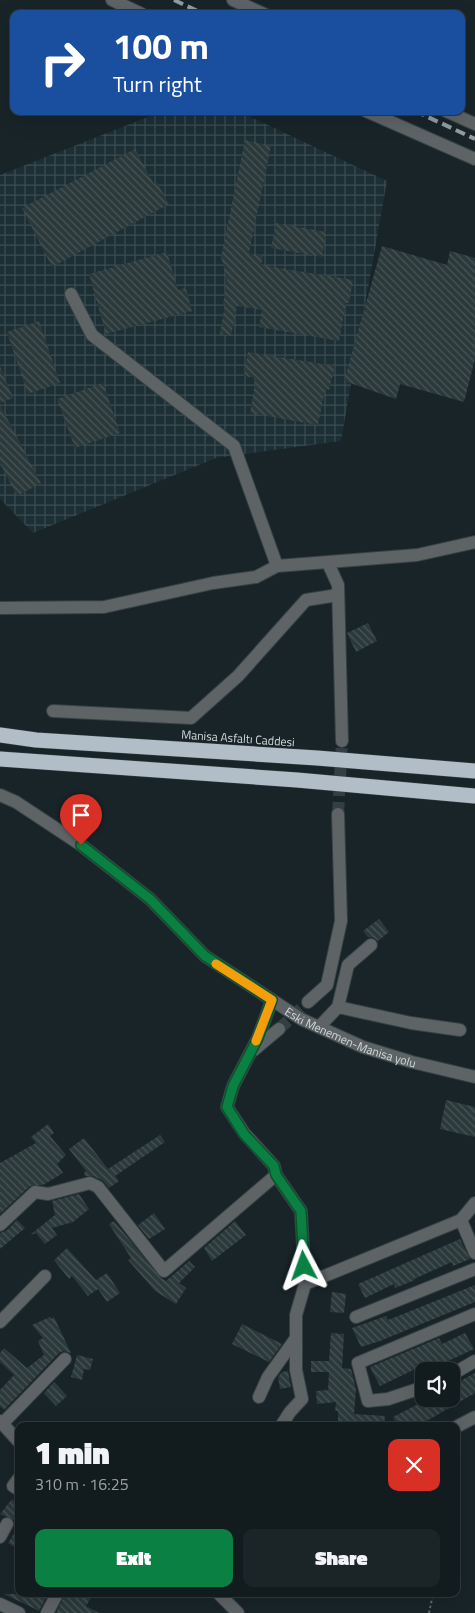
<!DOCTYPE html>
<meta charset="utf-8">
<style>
:root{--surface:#121b1e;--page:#1b2427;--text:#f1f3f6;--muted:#9ca1a4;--line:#31393c;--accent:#0b8043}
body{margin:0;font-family:"Titillium Web",sans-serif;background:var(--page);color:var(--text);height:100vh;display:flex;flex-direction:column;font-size:19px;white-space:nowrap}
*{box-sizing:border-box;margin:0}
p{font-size:16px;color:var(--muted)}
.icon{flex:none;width:28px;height:28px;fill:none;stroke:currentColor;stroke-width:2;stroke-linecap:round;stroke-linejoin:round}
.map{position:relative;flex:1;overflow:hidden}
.sheet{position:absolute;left:15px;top:1422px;width:445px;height:175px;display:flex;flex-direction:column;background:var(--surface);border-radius:10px;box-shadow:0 5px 20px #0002,0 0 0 1px var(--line)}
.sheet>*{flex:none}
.top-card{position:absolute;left:10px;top:10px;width:455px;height:105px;border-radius:10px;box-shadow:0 5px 20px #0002,0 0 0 1px var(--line);background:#1a4fa0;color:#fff;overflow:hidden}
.buttons{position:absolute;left:415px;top:1362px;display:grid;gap:10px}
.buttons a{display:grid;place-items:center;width:45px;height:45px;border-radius:10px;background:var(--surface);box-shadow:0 5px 20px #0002,0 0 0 1px var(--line);font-size:25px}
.pin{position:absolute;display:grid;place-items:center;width:42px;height:42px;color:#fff;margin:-51px -21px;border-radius:50% 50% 50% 0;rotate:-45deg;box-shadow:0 0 5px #0007}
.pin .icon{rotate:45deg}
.me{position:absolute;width:55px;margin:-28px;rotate:356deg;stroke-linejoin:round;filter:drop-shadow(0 0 4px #0008)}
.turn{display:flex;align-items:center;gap:18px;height:105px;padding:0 20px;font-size:22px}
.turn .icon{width:65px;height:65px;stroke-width:2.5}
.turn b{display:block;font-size:35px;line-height:42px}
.round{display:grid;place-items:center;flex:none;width:52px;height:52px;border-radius:10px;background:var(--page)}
.overview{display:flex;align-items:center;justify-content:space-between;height:85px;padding:0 20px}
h1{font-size:30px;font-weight:800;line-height:38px}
.primary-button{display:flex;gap:10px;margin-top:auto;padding:10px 20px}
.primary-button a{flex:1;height:58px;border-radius:10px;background:var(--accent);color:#fff;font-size:20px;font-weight:800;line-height:58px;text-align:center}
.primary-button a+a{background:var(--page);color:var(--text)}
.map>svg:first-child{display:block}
</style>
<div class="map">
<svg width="475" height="1613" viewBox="0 0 475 1613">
<defs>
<pattern id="industrial-grid" width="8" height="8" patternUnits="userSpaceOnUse" patternTransform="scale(1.25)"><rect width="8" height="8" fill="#1c2f35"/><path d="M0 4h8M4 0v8" fill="none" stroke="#3c4d52"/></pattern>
<pattern id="building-back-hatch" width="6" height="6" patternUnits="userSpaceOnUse" patternTransform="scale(1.25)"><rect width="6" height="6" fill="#2b393a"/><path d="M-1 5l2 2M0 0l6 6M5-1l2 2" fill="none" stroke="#495556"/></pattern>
</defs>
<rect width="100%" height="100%" fill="#182428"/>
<!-- industrial -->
<path fill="url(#industrial-grid)" d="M163,111H238L387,181L341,441L216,458L33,533L0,499V175Z"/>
<!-- building -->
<path fill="url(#building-back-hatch)" d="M245,140L271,146L249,253L263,256L261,265L353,280L349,303H346L339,341L259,327L262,310L237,306L231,336L220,334L225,304H223L227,280L221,257Z
M135,149L154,184L157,182L169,204L52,267L22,208Z
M276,223L326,232L322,257L271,248Z
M382,246L447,265L450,251L475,258V359L464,402L400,384L396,399L344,381Z
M167,252L178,290L186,288L192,311L106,334L89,274Z
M39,321L60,383L28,394L7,332Z
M248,352L335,366L329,390L325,389L318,425L250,413L256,378L244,376Z
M0,366L13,398L0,403Z
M103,383L120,433L75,448L57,399Z
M0,405L41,483L17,496L0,463Z
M368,623L377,641L356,652L347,633Z
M379,919L389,932L378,941L374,938L368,937L363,931Z
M446,1100L475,1107V1137L440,1129Z
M48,1124L54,1133L50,1136L66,1155L57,1164L63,1173L43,1185L30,1186L0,1214V1163L36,1143L31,1137Z
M160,1135L165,1142L115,1176L119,1181L109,1188L102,1180L93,1176H85L84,1173L86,1171L69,1149L84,1138L108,1169Z
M79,1194L89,1209L73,1222L52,1228L57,1235L45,1244L36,1233L30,1235L55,1215L52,1201Z
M154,1213L165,1229L149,1239L138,1225Z
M17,1220L25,1228L0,1249V1233L6,1231Z
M114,1221L161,1278L166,1281L189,1261L195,1267L179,1283L186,1288L176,1304L155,1291L128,1260L131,1258L109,1224Z
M235,1221L246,1235L212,1261L204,1248Z
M460,1239L470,1259L453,1266L452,1262L414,1279L415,1280L395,1288L394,1284L365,1298L358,1284Z
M67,1248L96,1280L107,1273L120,1293L107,1302L98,1289L88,1296L72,1276L69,1279L54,1260Z
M475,1285V1302L380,1341L361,1347L352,1328L386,1316L388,1320Z
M332,1292L346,1294L344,1313L330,1312Z
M50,1317L51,1319L54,1317L71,1353L63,1351L59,1353L4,1410L0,1406V1390L14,1375L0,1362V1353L4,1348L27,1368L44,1355L38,1341L43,1338L32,1325Z
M242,1324L282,1344L269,1362L232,1344Z
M331,1333L344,1334L342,1368L351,1369L356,1389L354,1414L385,1416L384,1426H338V1411H335L336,1402L317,1404L316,1391L328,1390L329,1372H311V1361H329Z
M465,1333L474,1349L433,1368L430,1362L380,1386L370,1367L439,1338L442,1344Z
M77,1355L93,1359L90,1370L84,1369L82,1380L71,1377Z
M288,1371L291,1387L280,1389L278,1377L282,1372Z
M475,1373V1393L418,1426H398L393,1417L428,1399H451V1386Z
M54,1382L67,1396L56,1406L44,1393Z
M12,1499L19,1505V1550L8,1543L17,1529L14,1520L0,1514Z
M4,1594H48L39,1611Z
M65,1594H93L86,1606L99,1613H56Z"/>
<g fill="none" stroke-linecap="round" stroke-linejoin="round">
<!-- minor-tunnel -->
<path stroke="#343f43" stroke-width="12" stroke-dasharray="12 6" stroke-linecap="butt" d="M338,814L342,741
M279,1029L308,1002"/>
<!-- minor casing -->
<g stroke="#364145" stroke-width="14">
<g id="minor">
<path d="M112,0L142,14"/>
<path d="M233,0L264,14"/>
<path d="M366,111L475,159"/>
<path d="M446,111L475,124"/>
<path d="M71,294L92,335L234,446L277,566"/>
<path d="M328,563L338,585L342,741"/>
<path d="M0,608L104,607L213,583L256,577L277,566L417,555L475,542"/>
<path d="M53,711L191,718L238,676L306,600L338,595"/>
<path id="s1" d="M0,795L16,802L81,845L150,899L205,956L301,1019L363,1047L412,1062L475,1077"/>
<path d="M272,1000L258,1038L233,1086L227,1107L244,1133L274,1166L276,1175L301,1211L305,1284L296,1315V1370L302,1399L290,1412L281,1426"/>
<path d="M308,1002L327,985L341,921L338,814"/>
<path d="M338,1007L348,965L371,945"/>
<path d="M319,1027L338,1007L411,1023L460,1030"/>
<path d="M254,1050L279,1029"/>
<path d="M461,1220L475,1253"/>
<path d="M0,1225L35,1192L48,1194L90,1183L98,1187L164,1271L276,1175"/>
<path d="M305,1284L461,1220L475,1203"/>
<path d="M356,1317L475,1269"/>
<path d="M0,1322L45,1276"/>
<path d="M451,1375L475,1361"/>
<path d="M424,1387L388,1399L368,1401L358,1363L475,1314"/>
<path d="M259,1397L268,1377L296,1338"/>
<path d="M0,1421L19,1442"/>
<path d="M2,1424L65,1359"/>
<path d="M456,1427L475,1417"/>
<path d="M19,1478L13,1486L19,1490"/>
<path d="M0,1537L7,1524"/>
<path d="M219,1594L238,1613"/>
<path d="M0,1604L19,1613"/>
<path d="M47,1613L57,1594"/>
</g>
</g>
<!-- highway casing -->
<g stroke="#364145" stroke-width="16">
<path id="highway" d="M0,735L36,740L317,758L475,771
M0,759L297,780L475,796"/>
</g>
<!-- path -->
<path stroke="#5e686b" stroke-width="2" stroke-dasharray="2.5 2.5" stroke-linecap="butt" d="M429,1613L433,1594"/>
<!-- minor -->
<use href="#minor" stroke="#5e6366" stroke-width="12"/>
<!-- highway -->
<use href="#highway" stroke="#b2bec7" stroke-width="15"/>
<!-- rail -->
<path stroke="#939d9f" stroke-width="4" stroke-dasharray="10 5" stroke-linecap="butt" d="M174,0L204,14
M415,111L475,139"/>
</g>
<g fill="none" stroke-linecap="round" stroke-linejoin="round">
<!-- route casing -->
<g stroke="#07532c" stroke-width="12">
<path id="route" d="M81,845L150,899L205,956L272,1000L258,1038L233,1086L227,1107L244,1134L274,1166L276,1175L301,1211L304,1266"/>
</g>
<!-- route -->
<use href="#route" stroke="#0b8043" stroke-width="9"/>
<!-- slow -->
<path stroke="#f59e0b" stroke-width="9" d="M216,964L272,1000L256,1041"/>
</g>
<g text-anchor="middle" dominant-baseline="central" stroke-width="4" stroke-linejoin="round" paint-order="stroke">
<!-- street labels -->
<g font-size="12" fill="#d1d9db" stroke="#182428">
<text transform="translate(238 738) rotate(4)">Manisa Asfaltı Caddesi</text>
<text stroke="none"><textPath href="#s1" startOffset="430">Eski Menemen-Manisa yolu</textPath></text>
</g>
</g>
</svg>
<div class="buttons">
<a><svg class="icon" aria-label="sound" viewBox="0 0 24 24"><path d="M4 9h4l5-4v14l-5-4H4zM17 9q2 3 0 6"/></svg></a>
</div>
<div class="pin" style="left:81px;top:845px;background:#d93025"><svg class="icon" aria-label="arrive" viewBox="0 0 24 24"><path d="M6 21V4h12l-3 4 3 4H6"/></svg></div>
<svg class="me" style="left:304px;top:1266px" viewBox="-20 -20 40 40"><path d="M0-17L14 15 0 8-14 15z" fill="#0b8043" stroke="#fff" stroke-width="4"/></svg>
<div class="top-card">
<div class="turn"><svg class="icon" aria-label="right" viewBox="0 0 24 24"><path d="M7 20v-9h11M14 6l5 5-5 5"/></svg><div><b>100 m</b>Turn right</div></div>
</div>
<section class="sheet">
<div class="overview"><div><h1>1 min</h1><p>310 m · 16:25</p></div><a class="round" style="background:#d93025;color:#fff"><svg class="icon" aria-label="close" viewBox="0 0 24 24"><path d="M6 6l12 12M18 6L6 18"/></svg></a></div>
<div class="primary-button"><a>Exit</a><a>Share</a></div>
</section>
</div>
